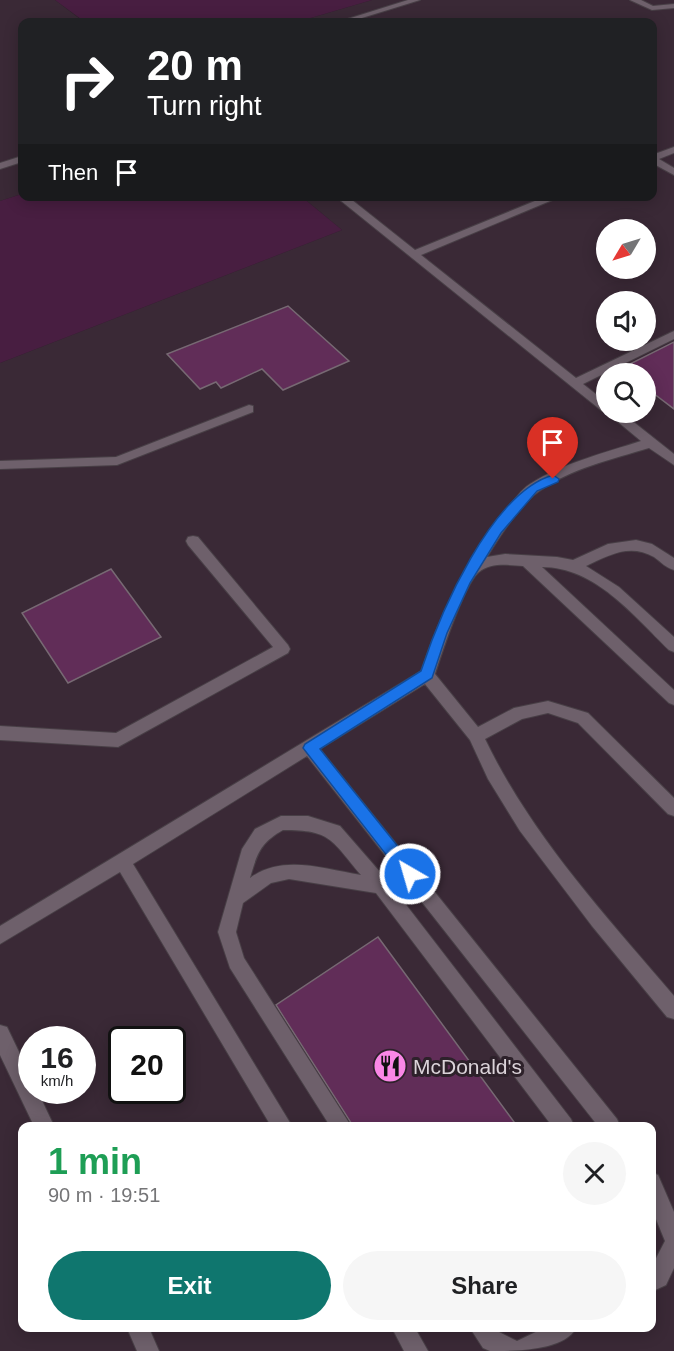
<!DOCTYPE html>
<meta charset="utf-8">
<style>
:root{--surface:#fff;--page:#f6f6f6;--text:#202124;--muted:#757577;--accent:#0f766e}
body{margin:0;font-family:Arial,sans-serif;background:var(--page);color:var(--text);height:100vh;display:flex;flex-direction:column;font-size:22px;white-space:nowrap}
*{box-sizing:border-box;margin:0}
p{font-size:20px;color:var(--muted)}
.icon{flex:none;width:33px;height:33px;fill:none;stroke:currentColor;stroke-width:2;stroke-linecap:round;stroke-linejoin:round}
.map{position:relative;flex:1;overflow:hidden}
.side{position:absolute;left:18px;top:1122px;width:638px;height:210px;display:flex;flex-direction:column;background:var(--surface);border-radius:12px;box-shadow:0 3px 15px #0003}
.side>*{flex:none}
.hud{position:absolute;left:18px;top:18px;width:639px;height:183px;border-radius:12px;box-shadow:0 3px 15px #0003;background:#202124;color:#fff;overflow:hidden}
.needle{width:39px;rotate:232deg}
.fabs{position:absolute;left:596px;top:219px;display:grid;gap:12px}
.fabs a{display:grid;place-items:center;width:60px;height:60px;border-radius:50%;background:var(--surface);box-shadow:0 3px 15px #0003;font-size:30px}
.speed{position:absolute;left:18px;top:1026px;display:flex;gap:12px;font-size:30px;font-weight:700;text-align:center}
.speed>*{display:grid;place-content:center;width:78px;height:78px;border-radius:50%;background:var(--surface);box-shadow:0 3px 15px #0003;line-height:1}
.speed small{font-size:15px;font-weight:400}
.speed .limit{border:3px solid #111;border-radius:9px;background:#fff;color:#111}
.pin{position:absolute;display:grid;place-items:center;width:51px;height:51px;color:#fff;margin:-62px -26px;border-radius:50% 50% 50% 0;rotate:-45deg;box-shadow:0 0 6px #0007}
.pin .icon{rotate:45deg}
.me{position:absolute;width:66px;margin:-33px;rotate:322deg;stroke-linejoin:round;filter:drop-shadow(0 0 4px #0008)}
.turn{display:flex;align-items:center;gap:21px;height:126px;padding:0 30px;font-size:27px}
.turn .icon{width:78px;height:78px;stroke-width:2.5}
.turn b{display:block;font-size:42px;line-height:51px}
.then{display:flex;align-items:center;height:57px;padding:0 30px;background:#0003;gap:12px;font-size:22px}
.round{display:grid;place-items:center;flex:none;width:63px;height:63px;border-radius:32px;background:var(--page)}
.overview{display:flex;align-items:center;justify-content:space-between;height:102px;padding:0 30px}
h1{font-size:36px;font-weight:700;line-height:45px;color:#1e9e55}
.button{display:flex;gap:12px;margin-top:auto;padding:12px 30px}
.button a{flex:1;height:69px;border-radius:36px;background:var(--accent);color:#fff;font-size:24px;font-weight:700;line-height:69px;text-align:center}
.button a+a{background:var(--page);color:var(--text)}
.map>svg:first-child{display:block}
</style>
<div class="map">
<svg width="674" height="1351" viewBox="0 0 674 1351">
<rect width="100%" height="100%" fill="#2d212a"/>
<!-- built -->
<path fill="#3a2936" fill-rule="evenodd" d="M0,0H55L84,22H22V194L0,201Z
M372,0H674V1351H0V363L342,230L302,197L652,196V22H297ZM606,230H645V268H606ZM606,302H645V340H606ZM606,374H645V412H606ZM32,1040H82V1090H32ZM122,1040H172V1090H122ZM22,1126H651V1328H22Z"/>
<!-- green -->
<path fill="#481e41" d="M55,0H372L297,22H85Z
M22,194V196L302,197L342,230L0,363V201Z"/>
<!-- building -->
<path fill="#612d58" stroke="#776973" stroke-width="1.5" d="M288,306L349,361L283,390L262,369L221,388L216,382L200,389L167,354Z
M674,342V409L645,387V374H626L620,369Z
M111,569L161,637L68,683L22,613Z
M378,937L517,1126H353L276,1005Z"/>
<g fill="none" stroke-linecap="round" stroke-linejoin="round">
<!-- minor casing -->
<g stroke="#483f46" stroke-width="2">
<path id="minor" d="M408,0H420L349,22H338Z
M630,0H641L653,6L674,4V8L652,10Z
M674,147V153L659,159L674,168V175L652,163V155Z
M22,156V162L0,169V163Z
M335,196H347L415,250L547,196H562L421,255L576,378L674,331V339L583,384L606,402V412L602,411Z
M249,405L253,406V412L117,465L0,469V461L116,457Z
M606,412H621L674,454V465L649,448C613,459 569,469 538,492C521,504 498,539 487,557L505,554L557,557L573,560L608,544L636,540L652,544L674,558V570C666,568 661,562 654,557C630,543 609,555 586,566L619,587L674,637V652L669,650C633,615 595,567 542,567L674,690V705L669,703L523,566C509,565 491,562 479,572C464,584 442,653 435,674L478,727L514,708L548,701L588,713L674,798V816L668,814L578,723L548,713L522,719L485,739C531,835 605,915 674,996V1019L667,1017L592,926L520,831L488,779L470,740L425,684L320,749L617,1119L620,1126H598L307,756L133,864L292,1126H271L120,872L0,944V926L421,671C441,613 466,559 506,511C513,502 520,490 530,484C563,463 604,453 641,441Z
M193,536L198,537L288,645L290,649L288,653L118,747L0,740V726L116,733L273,647L188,545L186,541L188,537Z
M281,816H308L340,826L387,880L571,1119L574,1126H552L376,893L289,879L271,883L243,903L236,932L244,958L351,1126H330L230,968L218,932L242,849L255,829ZM283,830C332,830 331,840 361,875C323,869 283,854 250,878C257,854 260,843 283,830Z
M0,1025L7,1027L32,1079V1090H37L54,1126H34L0,1055Z
M651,1172L658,1175L674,1212V1268L666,1285L651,1292V1268L665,1241L651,1207Z
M127,1328H149L159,1351H137Z
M392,1328H415L428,1351H404Z
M470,1328H495L499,1332L517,1341L544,1328H576C564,1351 515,1351 490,1351L483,1348Z"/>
</g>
<!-- minor -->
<use href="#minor" fill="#6e606b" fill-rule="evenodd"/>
</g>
<!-- route -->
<path fill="#1a73e8" stroke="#114b97" stroke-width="1.5" d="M553,475L559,479L558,482L537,491L501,533L470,583L447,633L432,678L320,749L416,869L418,874L416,879L410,881L405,879L303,748L305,744L421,671C440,613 491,493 553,475Z"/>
<!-- icons -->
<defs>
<g id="restaurant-disc" transform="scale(1.725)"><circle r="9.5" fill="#fa87e6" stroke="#2d212a"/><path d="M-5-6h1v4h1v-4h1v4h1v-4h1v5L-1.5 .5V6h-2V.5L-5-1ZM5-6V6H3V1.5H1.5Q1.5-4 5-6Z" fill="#111"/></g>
</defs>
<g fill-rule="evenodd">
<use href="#restaurant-disc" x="390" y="1066"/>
</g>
<g text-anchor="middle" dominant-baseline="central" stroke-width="6" stroke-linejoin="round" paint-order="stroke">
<!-- near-poi labels -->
<g font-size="21" fill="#dbd3d9" stroke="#2d212a" text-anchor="start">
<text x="413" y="1066">McDonald's</text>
</g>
</g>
</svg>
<div class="fabs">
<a><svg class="needle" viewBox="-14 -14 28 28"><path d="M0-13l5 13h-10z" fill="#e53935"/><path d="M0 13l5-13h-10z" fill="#757577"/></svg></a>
<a><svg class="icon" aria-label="sound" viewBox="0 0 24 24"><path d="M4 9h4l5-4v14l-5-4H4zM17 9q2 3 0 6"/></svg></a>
<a><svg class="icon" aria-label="search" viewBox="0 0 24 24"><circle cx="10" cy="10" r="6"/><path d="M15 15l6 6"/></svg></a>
</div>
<div class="speed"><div>16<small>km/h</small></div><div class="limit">20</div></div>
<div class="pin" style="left:553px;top:479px;background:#d93025"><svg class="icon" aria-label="arrive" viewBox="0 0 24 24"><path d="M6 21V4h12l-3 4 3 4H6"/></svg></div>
<svg class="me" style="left:410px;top:874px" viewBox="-20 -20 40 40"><circle r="17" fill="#1a73e8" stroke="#fff" stroke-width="3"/><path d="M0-11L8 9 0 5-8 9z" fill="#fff"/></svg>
<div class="hud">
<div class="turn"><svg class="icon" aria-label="right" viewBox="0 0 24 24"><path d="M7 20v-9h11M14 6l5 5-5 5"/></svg><div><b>20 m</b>Turn right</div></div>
<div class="then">Then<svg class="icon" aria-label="arrive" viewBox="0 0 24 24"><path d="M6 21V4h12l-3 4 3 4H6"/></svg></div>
</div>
<section class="side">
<div class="overview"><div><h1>1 min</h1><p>90 m · 19:51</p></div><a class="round"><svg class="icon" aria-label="close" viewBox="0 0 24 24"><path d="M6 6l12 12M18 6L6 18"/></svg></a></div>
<div class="button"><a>Exit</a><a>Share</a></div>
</section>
</div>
